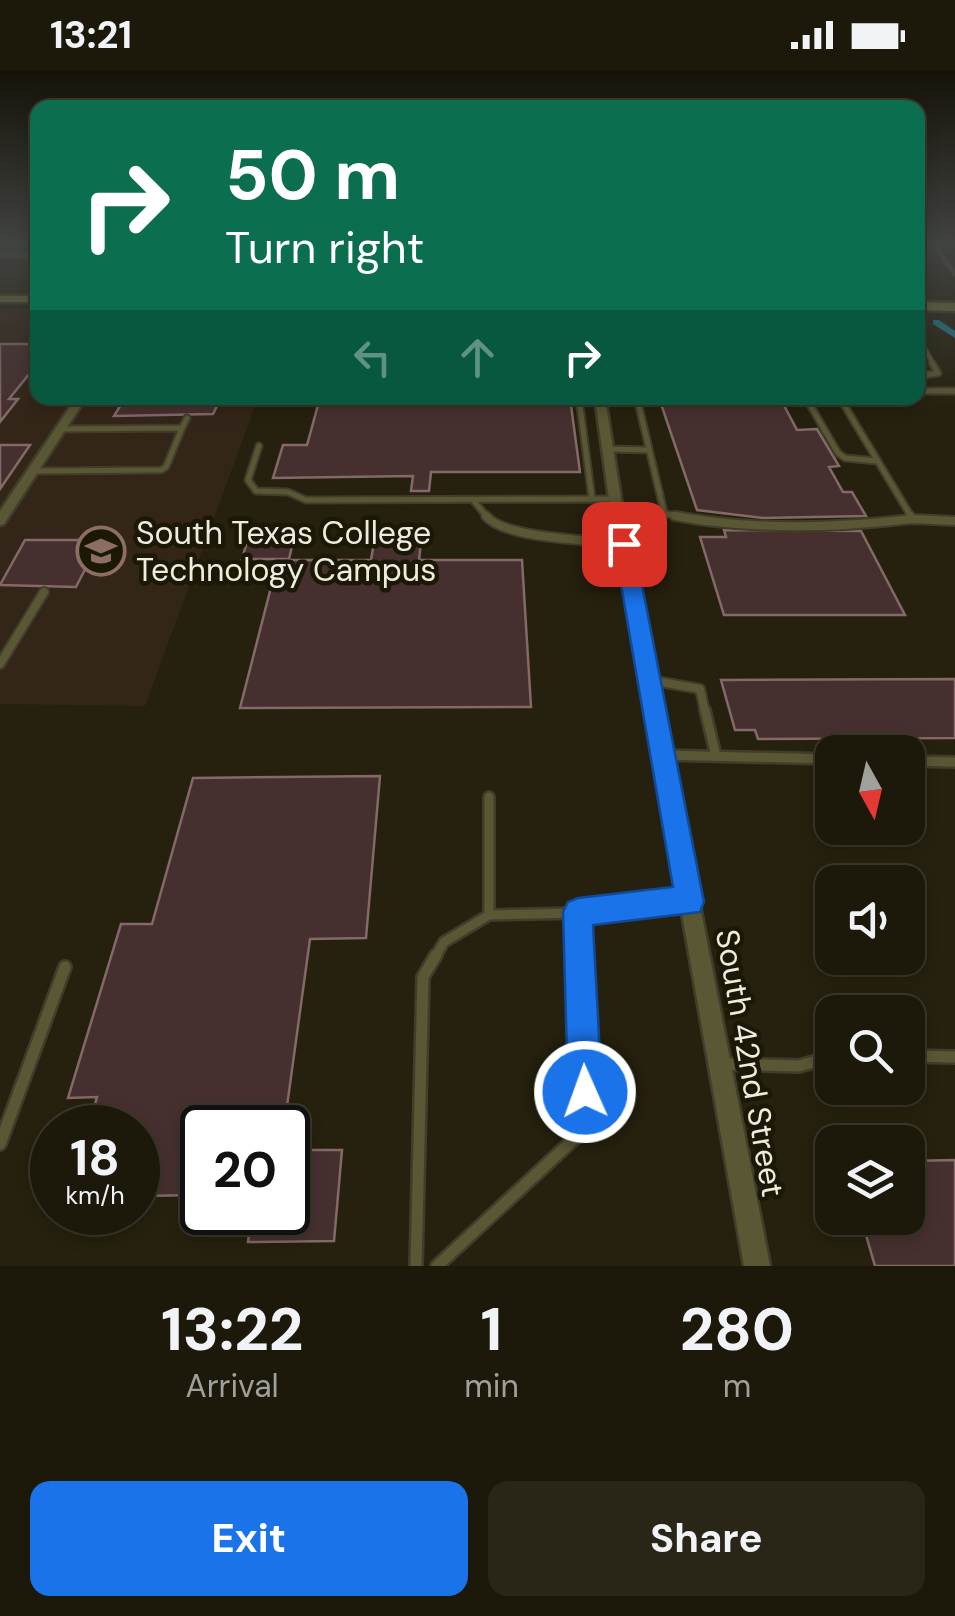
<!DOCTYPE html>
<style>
:root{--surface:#1c190a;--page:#292618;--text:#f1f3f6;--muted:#a0a09c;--line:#3a382b;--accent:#1a73e8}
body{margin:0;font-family:"DM Sans",sans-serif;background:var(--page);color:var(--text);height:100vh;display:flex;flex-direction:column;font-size:38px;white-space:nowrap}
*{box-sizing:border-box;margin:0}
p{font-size:32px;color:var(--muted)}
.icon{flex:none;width:55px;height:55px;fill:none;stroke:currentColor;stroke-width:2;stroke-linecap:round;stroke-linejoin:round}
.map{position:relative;height:1196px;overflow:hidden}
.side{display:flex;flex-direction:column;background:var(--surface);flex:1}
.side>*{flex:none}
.banner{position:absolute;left:30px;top:30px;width:895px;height:305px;border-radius:20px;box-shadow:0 5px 15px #0003,0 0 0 2px var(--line);background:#0b6e4f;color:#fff;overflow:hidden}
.needle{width:65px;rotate:172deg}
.controls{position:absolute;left:815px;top:665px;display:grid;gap:20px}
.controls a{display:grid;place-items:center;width:110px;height:110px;border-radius:20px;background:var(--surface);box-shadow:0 5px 15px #0003,0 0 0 2px var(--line);font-size:50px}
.speed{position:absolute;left:30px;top:1035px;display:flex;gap:20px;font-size:50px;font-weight:700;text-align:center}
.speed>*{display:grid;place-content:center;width:130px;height:130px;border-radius:50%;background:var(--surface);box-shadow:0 5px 15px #0003,0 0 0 2px var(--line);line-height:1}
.speed small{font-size:25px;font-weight:400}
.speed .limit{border:5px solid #111;border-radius:15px;background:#fff;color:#111}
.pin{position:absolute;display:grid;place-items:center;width:85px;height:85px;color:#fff;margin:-42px;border-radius:20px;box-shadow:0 5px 15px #0006}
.me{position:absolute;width:110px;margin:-55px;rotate:358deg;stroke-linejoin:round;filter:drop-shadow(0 0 8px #0008)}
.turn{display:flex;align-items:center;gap:35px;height:210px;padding:0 30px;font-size:45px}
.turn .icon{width:130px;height:130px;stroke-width:2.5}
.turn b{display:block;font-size:70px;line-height:85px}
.lanes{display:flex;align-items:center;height:95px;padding:0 30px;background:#0003;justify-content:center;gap:50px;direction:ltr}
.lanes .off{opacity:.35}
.eta{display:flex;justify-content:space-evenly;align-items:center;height:170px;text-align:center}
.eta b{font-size:60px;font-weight:700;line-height:70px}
.cta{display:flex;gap:20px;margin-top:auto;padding:20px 30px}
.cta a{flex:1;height:115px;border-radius:20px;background:var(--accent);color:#fff;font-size:40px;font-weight:700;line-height:115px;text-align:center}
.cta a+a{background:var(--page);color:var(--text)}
.status{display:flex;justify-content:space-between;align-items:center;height:70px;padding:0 50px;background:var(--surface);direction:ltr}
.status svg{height:28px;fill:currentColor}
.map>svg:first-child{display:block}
</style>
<div class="status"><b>13:21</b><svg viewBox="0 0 49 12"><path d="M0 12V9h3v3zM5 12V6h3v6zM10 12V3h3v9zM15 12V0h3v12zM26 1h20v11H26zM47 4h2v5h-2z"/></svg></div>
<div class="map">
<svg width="955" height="1196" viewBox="0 0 955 1196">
<rect width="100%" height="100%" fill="#26210e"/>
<!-- education -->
<path fill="#342519" d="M0,239H37L38,328H258L145,636L0,634Z"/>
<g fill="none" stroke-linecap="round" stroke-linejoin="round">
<!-- canal -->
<path fill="#1d7d92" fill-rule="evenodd" d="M933,250H939L955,261V268L933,254Z"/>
</g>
<!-- building -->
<path fill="#46302f" stroke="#836968" stroke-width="2.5" d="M0,274H38V293L9,329H18L0,352Z
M125,328H221L213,344L114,346Z
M320,328H570L580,402H431L429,421H411L413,406L273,408L283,375H307Z
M659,328H780L797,360L817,359L839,396L829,397L843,422H852L866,446L763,448L697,440Z
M0,375H30L0,419Z
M724,460L861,461L905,545H724L700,467H726Z
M25,470H100L76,517L0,515Z
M247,472H293L289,489H242Z
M374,472H421L419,490H522L531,637L240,638L278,490H371Z
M955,609V668L758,669L755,660H735L721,610Z
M380,706L366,868L310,869L284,1058H202V1125L138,1126V1058H88L97,1027L68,1028L121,854H152L193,708Z
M288,1080H342L334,1171L248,1172L252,1142H288Z
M955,1090V1196H875L861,1148H908V1091Z"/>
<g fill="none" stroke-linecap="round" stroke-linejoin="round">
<!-- service-far4 casing -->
<g stroke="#423d2b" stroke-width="6">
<path id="service-far4" d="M932,173L955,204
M0,185H38
M918,267L934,295"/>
</g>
<!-- service-far3 casing -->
<g stroke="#423d2b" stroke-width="9">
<path id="service-far3" d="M918,306L938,303L932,293
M918,321H955
M579,328L592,429
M637,328L664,442
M806,328L838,383L845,388L877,391
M840,328L912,448
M60,359L182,358L187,348
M259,376L248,410L256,421L288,422L306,430L615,429
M608,379L649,380
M33,401L161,400L166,397L182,358
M473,430L488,448
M617,435L688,448"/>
</g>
<!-- service-far2 casing -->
<g stroke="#423d2b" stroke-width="12">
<path id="service-far2" d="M486,446C505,469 593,470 624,474
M675,446C750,460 836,458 912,449L910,446
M912,449L955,451
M0,594L44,522
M650,610L700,619L705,642"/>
</g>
<!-- service-far1 casing -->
<g stroke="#423d2b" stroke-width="14">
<path id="service-far1" d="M705,640L716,686
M662,685L832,689
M908,691L955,692
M489,727V845
M578,843L580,887
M435,887L444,872L489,845L578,843L654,832H690"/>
</g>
<!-- service casing -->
<g stroke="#423d2b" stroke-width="16">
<path id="service" d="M908,986L955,987
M723,994L799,996L832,987
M0,1074L65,897
M416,1196L423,907L436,885
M437,1196L586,1058L580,885"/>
</g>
<!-- minor casing -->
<g stroke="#423d2b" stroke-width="5">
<path id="minor" d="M76,328H86L4,454L0,455V441Z
M595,328H605L621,429L770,1196H744L609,429Z"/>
</g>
<!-- secondary casing -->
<g stroke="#423d2b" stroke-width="5">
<path id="secondary" d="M0,226H38V232H0Z
M918,232L955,233V241L918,240Z"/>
</g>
<!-- service-far4 -->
<use href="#service-far4" stroke="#5a5735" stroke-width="4"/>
<!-- service-far3 -->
<use href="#service-far3" stroke="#5a5735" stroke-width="5"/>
<!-- service-far2 -->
<use href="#service-far2" stroke="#5a5735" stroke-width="8"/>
<!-- service-far1 -->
<use href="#service-far1" stroke="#5a5735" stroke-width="9"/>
<!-- service -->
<use href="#service" stroke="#5a5735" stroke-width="11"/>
<!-- minor -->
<use href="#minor" fill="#5a5735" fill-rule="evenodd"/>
<!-- secondary -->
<use href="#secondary" fill="#7a753d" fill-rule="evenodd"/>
</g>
<!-- sky -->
<linearGradient id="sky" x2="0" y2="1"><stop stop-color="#151208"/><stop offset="0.51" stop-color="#414341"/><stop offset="1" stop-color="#414341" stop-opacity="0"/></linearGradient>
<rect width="955" height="341" fill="url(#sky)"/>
<!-- route -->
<path fill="#1a73e8" stroke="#114b97" stroke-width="2.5" d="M624,467L634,474L704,832L700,842L593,855L602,1022L597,1034L585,1039L573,1034L568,1022L563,842L568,832L578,828L673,817L614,474Z"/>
<!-- icons -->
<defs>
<g id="university-ring" transform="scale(2.5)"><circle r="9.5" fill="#1c1806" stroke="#8d6e63" stroke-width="1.5"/><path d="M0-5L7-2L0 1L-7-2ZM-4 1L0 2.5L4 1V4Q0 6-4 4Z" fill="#8d6e63"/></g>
</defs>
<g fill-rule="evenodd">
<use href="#university-ring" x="101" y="481"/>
</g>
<g text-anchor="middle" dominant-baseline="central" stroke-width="9" stroke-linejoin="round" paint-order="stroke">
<!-- poi labels -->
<g font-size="32" fill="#eeebdf" stroke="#1c1806" text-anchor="start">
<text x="136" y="463">South Texas College<tspan x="136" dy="37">Technology Campus</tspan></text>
</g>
<!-- street labels -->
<g font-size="32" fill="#eeebdf" stroke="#1c1806">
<text transform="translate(750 993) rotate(80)">South 42nd Street</text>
</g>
</g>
</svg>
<div class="controls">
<a><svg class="needle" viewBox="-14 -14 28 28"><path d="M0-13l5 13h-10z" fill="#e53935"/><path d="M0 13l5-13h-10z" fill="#a0a09c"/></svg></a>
<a><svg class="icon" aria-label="sound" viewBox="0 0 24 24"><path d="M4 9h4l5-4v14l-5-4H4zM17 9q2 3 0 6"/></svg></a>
<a><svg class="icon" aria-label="search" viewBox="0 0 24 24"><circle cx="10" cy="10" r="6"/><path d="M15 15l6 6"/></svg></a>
<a><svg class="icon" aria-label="layers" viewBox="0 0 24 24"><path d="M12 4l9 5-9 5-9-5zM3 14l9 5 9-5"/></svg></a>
</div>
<div class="speed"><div>18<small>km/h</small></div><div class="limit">20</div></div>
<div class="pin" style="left:624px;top:474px;background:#d93025"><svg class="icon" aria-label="arrive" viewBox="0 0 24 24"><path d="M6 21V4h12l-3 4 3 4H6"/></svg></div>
<svg class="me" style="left:585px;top:1022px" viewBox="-20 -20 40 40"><circle r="17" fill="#1a73e8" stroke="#fff" stroke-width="3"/><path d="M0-11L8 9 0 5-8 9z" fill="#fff"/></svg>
<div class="banner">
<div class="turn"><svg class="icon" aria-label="right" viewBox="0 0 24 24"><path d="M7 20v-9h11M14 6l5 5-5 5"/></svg><div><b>50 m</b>Turn right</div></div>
<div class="lanes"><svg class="icon off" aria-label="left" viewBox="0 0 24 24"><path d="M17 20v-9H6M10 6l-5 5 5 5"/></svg><svg class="icon off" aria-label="ahead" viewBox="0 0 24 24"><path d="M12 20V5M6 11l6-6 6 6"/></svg><svg class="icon" aria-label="right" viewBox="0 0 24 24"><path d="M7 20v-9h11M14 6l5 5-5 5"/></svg></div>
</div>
</div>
<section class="side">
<div class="eta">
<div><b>13:22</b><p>Arrival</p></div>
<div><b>1</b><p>min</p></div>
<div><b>280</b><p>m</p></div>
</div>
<div class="cta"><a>Exit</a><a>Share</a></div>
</section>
